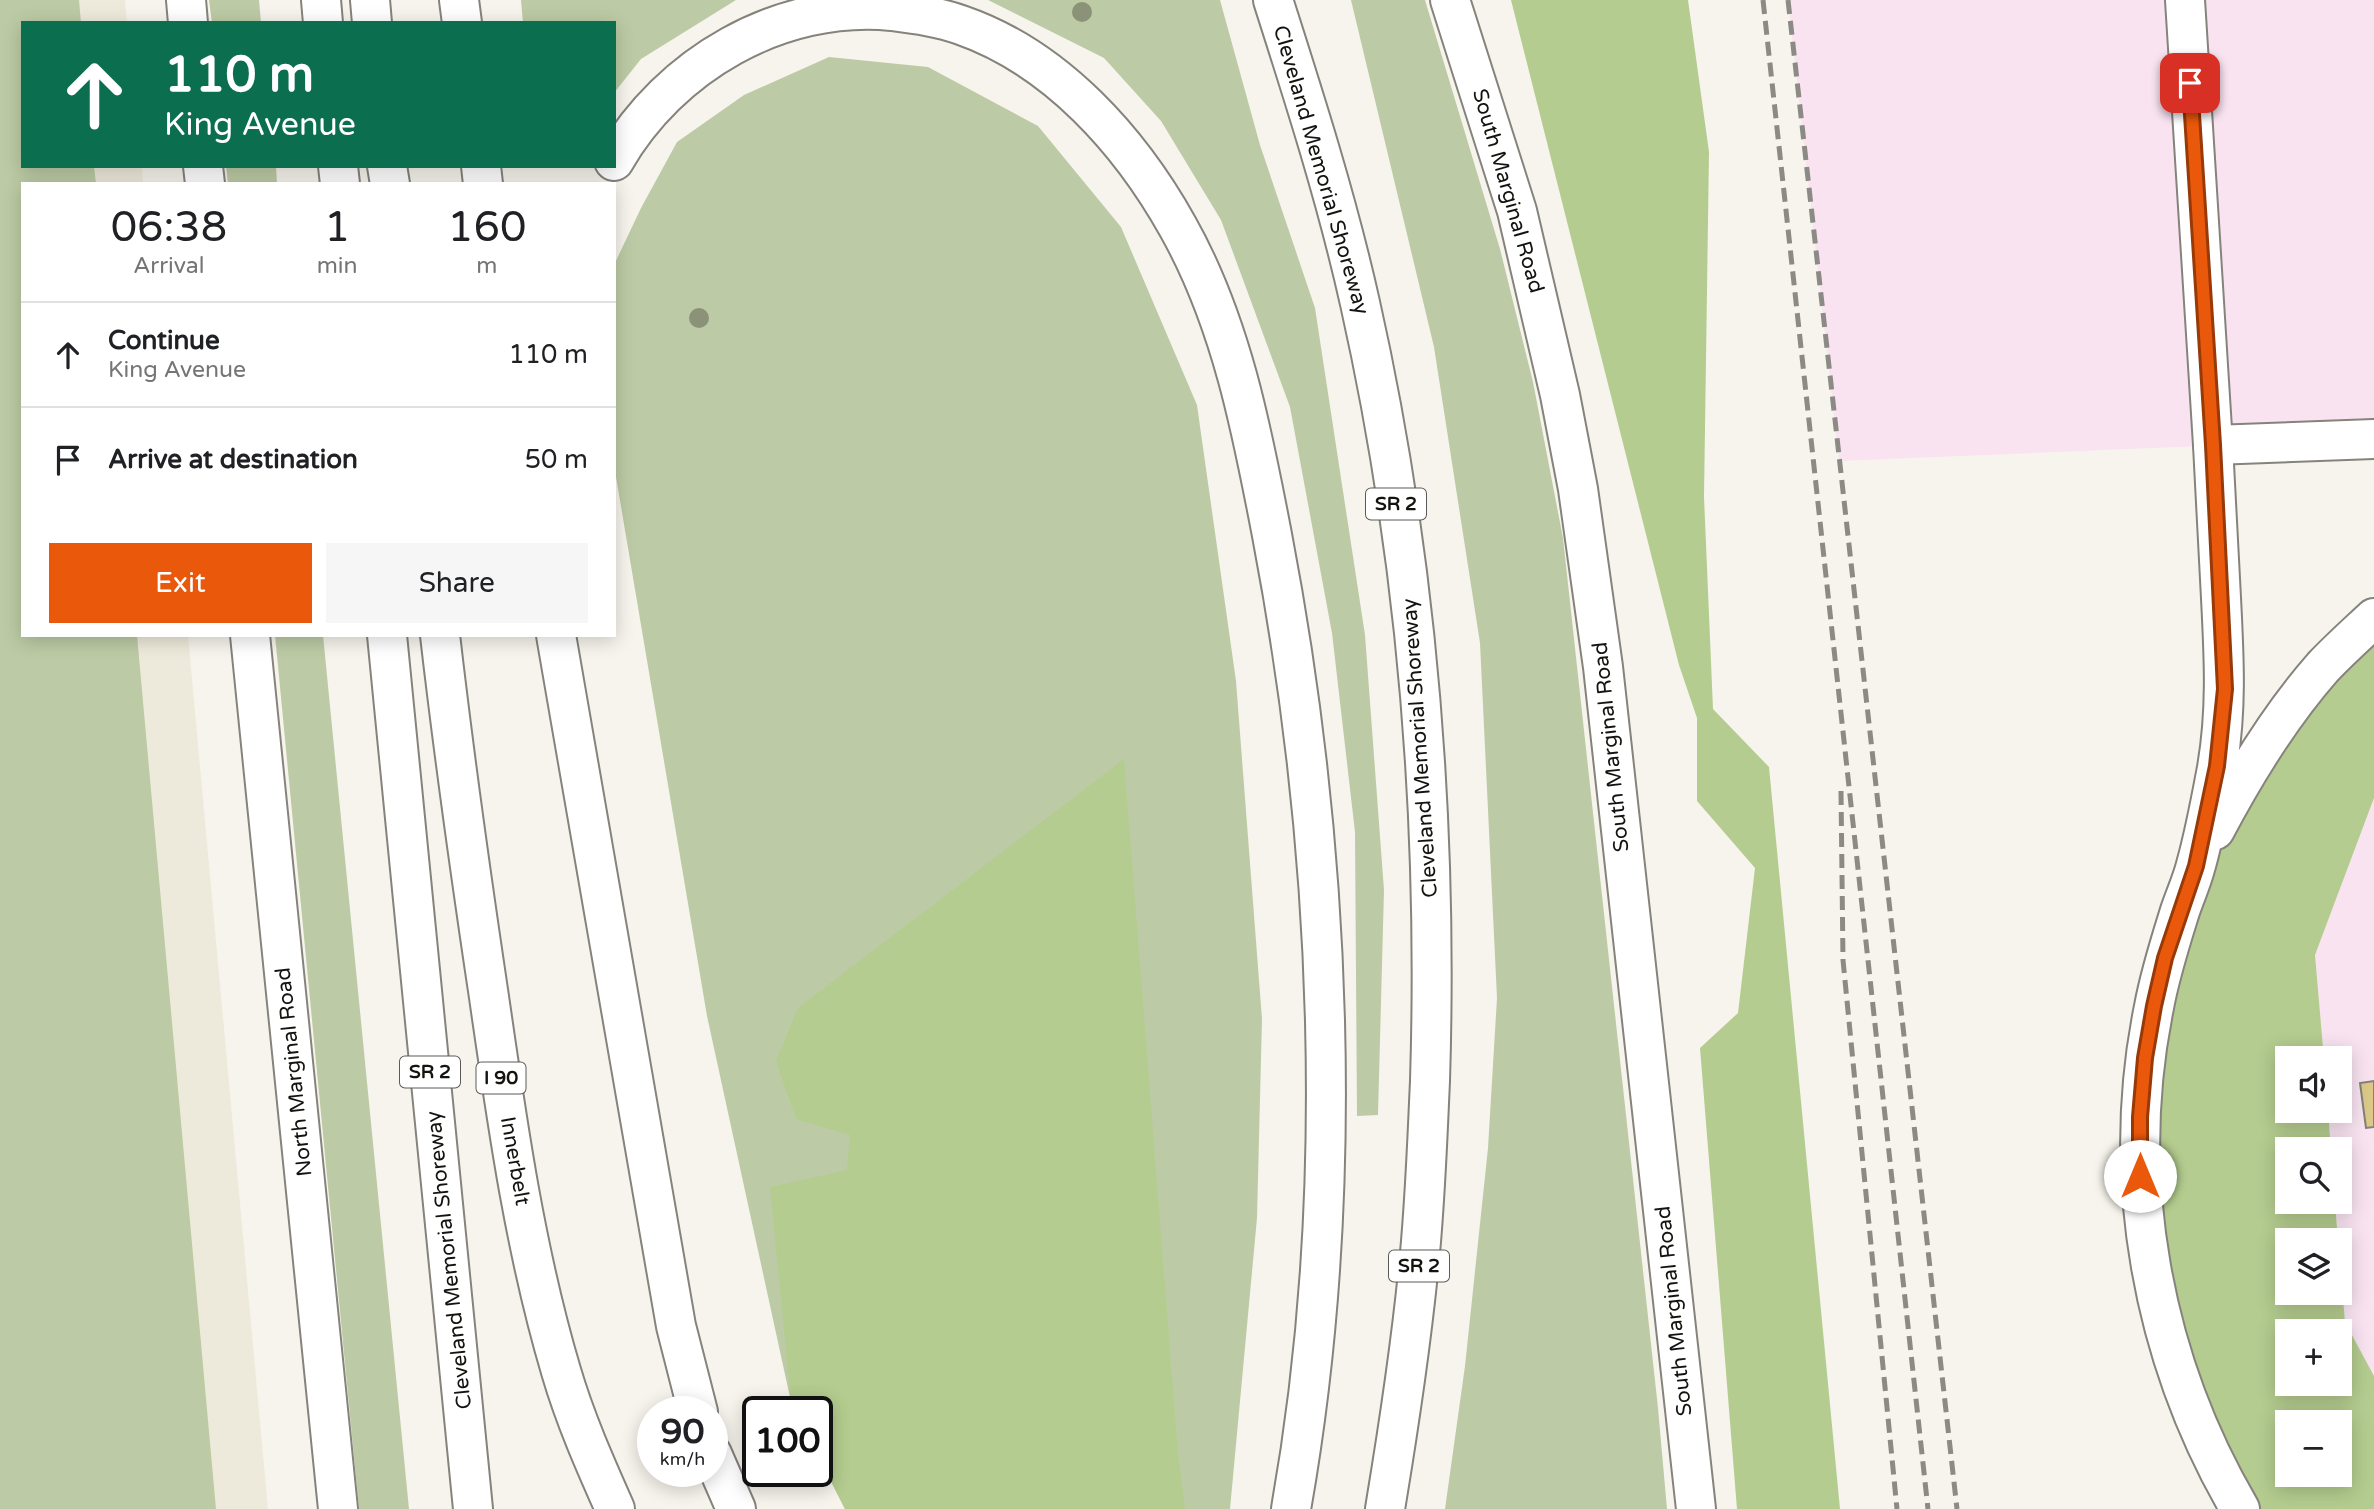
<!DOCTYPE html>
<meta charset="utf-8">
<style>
:root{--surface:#fff;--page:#f6f6f6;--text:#202124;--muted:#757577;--line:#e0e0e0;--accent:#ea580c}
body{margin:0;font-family:"Varela Round",sans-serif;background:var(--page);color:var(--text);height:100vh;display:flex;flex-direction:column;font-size:26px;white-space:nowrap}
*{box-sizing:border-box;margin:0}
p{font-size:23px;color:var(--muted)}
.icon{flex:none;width:38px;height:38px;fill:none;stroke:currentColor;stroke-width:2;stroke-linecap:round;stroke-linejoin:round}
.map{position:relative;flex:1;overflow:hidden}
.sheet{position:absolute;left:21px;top:182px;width:595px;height:455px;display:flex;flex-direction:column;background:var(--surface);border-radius:0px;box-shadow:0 4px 18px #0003}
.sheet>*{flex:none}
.hud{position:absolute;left:21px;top:21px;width:595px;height:147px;border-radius:0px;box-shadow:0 4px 18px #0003;background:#0b6e4f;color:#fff;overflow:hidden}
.controls{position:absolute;left:2275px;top:1046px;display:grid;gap:14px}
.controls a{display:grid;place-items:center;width:77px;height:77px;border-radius:0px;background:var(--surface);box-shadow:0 4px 18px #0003;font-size:35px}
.speed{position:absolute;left:637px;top:1396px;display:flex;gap:14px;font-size:35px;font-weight:700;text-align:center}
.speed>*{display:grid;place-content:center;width:91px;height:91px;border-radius:50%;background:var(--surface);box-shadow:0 4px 18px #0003;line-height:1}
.speed small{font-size:18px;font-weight:400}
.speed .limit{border:4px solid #111;border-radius:10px;background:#fff;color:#111}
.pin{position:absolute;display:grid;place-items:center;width:60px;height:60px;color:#fff;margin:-30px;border-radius:14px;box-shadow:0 4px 10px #0006}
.me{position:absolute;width:77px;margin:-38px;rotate:0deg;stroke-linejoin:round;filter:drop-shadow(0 0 5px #0008)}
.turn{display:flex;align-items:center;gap:24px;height:147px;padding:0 28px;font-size:32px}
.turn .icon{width:91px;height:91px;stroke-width:2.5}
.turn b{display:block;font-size:49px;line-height:60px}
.eta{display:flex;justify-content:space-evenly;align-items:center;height:119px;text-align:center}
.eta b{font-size:42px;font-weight:600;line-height:49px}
.button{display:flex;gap:14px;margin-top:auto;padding:14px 28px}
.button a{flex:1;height:80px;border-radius:0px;background:var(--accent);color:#fff;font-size:28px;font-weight:600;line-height:80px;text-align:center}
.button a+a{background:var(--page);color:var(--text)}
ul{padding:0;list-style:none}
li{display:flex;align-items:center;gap:21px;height:105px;padding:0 28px;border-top:2px solid var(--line)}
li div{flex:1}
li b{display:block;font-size:26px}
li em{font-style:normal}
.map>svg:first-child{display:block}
</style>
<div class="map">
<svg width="2374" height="1509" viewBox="0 0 2374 1509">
<rect width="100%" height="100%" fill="#f7f4ed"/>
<!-- built -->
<path fill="#eeeadb" d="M0,0H125L127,23H23V166H142L143,184H23V635H188L268,1509H0Z"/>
<!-- industrial -->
<path fill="#f9e3f1" d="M1788,0H2374V439L1839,461Z
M2374,798V1376L2345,1322L2335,1202H2340V1150H2331L2328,1111H2340V1059H2324L2315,955Z"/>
<!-- green -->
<path fill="#bccba5" d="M0,0H79L81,23H23V166H94L96,184H23V635H137L216,1509H0Z
M209,0H259L261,23H212Z
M521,0H736L641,59L614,93V23H523Z
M988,0H1220L1260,145L1315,308L1365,635L1384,890L1378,1115L1357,1116L1355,832L1332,633L1290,407L1221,220L1161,121L1104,58Z
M1351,0H1425L1500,249L1533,382L1563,538L1658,1408L1667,1509H1445L1465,1366L1488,1148L1497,998L1480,643L1434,347Z
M829,57L928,67L1038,126L1121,227L1197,405L1236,681L1262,1019L1257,1218L1230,1509H845L817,1454V1412H796L791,1402L707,1016L614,465V265L641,208L677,142L744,95Z
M226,166H276L277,184H228Z
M275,635H323L409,1509H359Z"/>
<!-- forest -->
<path fill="#b4cc8f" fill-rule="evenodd" d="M1511,0H1688L1709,152L1704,497L1713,709L1769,767L1840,1509H1737L1700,1048L1738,1013L1755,868L1697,801V718L1679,665Z
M2374,618V798L2315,955L2324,1059H2287V1111H2328L2331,1150H2287V1202H2335L2338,1241H2287V1293H2340V1261L2345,1322L2374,1376V1509H2240L2224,1482L2140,1176L2196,866ZM2287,1332H2340V1384H2287ZM2287,1423H2340V1475H2287Z
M1124,759L1178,1453L1185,1509H845L817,1454V1412H796L791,1402L770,1187L847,1170L850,1135L796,1119L776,1061L798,1008Z"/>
<!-- building -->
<path fill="#dcc988" stroke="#83817a" stroke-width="2" d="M2374,1081V1127L2366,1128L2360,1083Z"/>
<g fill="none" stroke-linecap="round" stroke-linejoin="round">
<!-- minor casing -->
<g stroke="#85837c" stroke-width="42">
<path id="minor" d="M186,0L188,23
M1450,0L1517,211L1560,395L1578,489L1603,667L1696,1509
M2185,0L2213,445L2374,439
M203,166L205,184
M250,635L338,1509"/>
</g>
<!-- highway casing -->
<g stroke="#85837c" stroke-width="42">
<path id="highway" d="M321,0L323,23
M370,0L372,23
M459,0L462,23
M1273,0C1305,100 1337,200 1360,303C1417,557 1438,821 1430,1081C1427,1145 1425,1210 1418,1273C1410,1352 1398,1431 1385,1509
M614,161C669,65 780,0 892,11C915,14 939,17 961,25C1056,58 1130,141 1178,227C1231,321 1252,430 1272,535C1332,848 1347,1194 1291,1509
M338,166L340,184
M387,166L390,184
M481,166L483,184
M2213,445C2216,496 2218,547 2221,598C2224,657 2227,710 2217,768C2211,800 2205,833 2196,865C2192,881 2185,896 2180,911C2170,943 2160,974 2154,1007C2119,1178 2152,1359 2240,1509
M387,635L473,1509
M440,635C454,756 471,877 489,997C507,1122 525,1250 561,1371C575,1419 595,1464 615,1509
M556,635L676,1326L698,1412
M2215,830C2245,773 2280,716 2323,667C2339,650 2357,634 2374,618
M712,1454L736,1509"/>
</g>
<!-- minor -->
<use href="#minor" stroke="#fff" stroke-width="38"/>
<!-- highway -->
<use href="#highway" stroke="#fff" stroke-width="38"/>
<!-- rail -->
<path stroke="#8c8a85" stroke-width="5" stroke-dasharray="14 7" stroke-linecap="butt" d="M1763,0L1928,1509
M1788,0L1957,1509
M1841,791L1843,960L1897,1509"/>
</g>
<!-- trees -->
<g fill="#8b9277">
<circle cx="1082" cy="12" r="10"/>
<circle cx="699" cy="318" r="10"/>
</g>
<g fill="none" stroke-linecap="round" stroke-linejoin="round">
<!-- route casing -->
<g stroke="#983908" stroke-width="18">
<path id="route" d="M2140,1176V1117L2145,1058L2154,1006L2165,958L2196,866L2217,766L2225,689L2213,445L2190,83"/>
</g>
<!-- route -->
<use href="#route" stroke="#ea580c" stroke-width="12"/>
</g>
<g text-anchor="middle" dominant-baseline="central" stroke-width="7" stroke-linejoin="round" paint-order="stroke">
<!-- shield labels -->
<g fill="#fff" stroke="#5a5a58" stroke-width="2">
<rect x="1366" y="488.5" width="60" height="31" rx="5"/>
<rect x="400" y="1056.5" width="60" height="31" rx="5"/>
<rect x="476.5" y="1062.5" width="49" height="31" rx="5"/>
<rect x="1389" y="1250.5" width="60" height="31" rx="5"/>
</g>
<g font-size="19" font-weight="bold" fill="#141310">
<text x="1396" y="504">SR 2</text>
<text x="430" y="1072">SR 2</text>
<text x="501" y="1078">I 90</text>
<text x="1419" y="1266">SR 2</text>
</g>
<!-- street labels -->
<g font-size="21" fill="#141310" stroke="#fff">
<text transform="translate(1321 170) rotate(74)">Cleveland Memorial Shoreway</text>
<text transform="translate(1508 191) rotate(74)">South Marginal Road</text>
<text transform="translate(1611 747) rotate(-96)">South Marginal Road</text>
<text transform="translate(1420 748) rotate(-94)">Cleveland Memorial Shoreway</text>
<text transform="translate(294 1072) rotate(-96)">North Marginal Road</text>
<text transform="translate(515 1161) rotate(80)">Innerbelt</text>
<text transform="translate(449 1260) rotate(-96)">Cleveland Memorial Shoreway</text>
<text transform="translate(1674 1311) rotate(-96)">South Marginal Road</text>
</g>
</g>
</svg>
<div class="controls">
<a><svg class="icon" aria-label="sound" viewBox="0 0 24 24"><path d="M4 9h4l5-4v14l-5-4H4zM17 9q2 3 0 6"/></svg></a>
<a><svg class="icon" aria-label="search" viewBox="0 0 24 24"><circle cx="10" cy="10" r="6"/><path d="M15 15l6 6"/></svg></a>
<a><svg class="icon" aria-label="layers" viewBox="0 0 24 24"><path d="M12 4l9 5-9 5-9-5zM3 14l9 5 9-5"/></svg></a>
<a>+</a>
<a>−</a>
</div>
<div class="speed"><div>90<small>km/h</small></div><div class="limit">100</div></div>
<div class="pin" style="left:2190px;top:83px;background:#d93025"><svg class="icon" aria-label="arrive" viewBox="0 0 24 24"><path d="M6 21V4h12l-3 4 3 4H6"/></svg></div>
<svg class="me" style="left:2140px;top:1176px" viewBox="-20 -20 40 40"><circle r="19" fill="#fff"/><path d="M0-13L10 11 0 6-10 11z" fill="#ea580c"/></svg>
<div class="hud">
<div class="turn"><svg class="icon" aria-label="ahead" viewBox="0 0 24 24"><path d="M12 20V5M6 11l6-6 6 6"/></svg><div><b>110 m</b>King Avenue</div></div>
</div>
<section class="sheet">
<div class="eta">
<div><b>06:38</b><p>Arrival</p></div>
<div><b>1</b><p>min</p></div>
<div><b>160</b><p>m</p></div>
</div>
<ul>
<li><svg class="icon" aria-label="ahead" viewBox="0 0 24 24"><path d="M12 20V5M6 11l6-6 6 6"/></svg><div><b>Continue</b><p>King Avenue</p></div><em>110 m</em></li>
<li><svg class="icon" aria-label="arrive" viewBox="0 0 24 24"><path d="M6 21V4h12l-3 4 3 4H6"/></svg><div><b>Arrive at destination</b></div><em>50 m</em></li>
</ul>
<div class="button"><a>Exit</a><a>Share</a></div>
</section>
</div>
